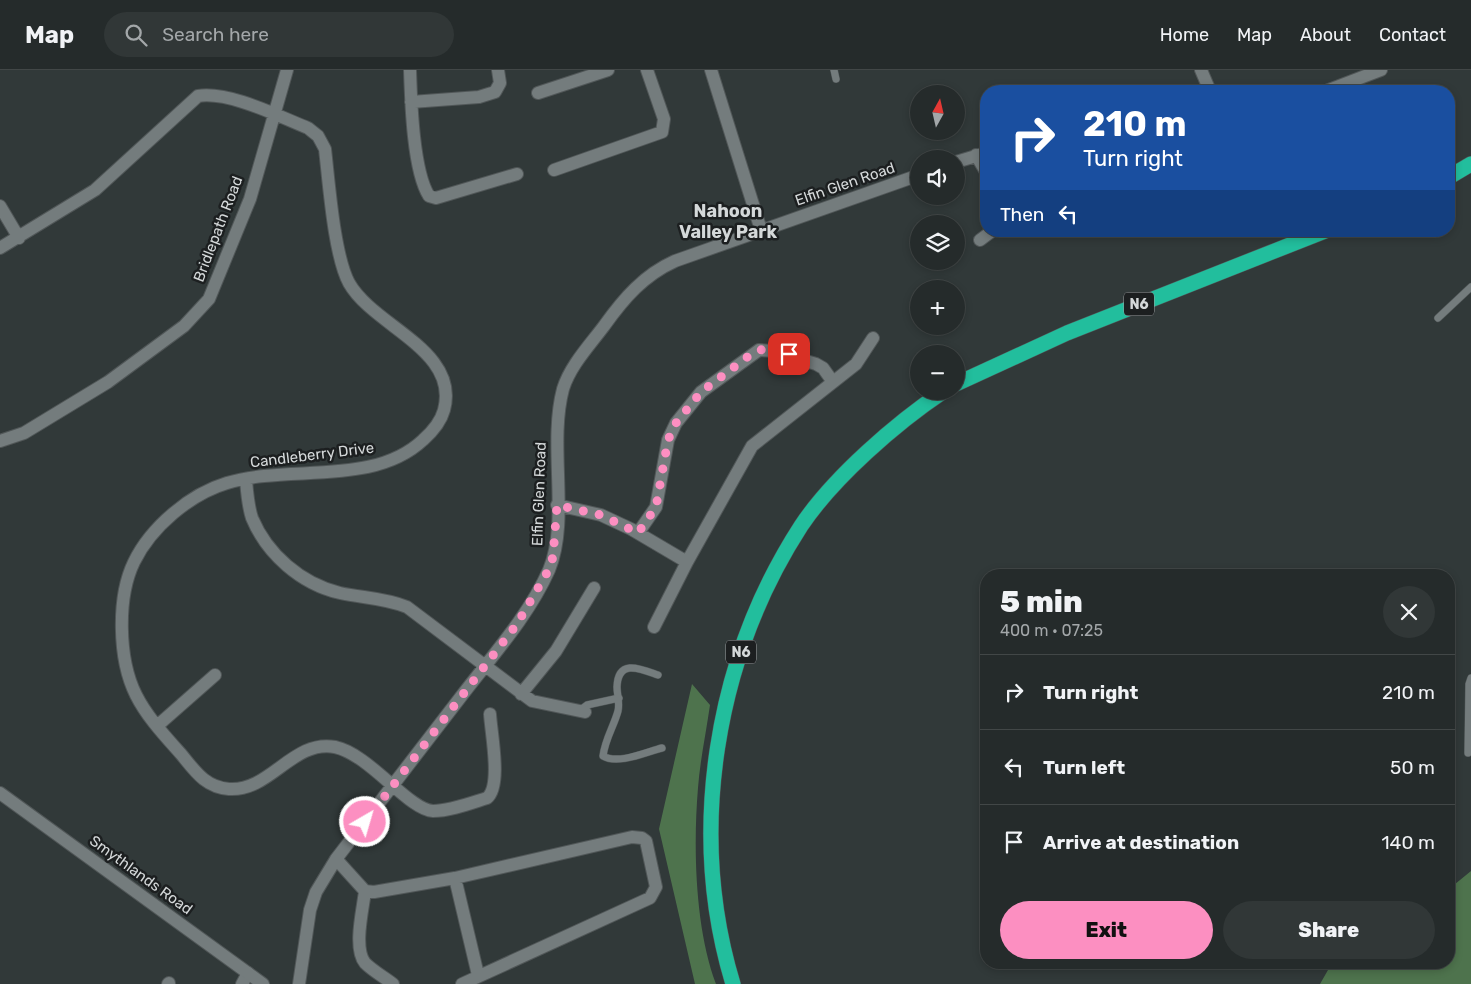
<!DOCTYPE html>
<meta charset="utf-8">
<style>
:root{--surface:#252b2b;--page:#313737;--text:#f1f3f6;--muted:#a3a7a9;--line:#424747;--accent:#fc8fc1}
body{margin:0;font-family:Rubik,sans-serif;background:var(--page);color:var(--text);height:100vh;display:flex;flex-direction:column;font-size:19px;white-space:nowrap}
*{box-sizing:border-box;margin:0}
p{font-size:16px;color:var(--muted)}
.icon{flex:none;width:28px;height:28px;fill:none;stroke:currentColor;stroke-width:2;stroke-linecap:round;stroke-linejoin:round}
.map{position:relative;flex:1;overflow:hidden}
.details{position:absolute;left:980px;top:499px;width:475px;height:400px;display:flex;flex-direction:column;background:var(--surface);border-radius:20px;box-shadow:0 2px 8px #0003,0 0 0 1px var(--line)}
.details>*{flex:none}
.hud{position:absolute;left:980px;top:15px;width:475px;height:152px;border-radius:20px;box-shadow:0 2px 8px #0003,0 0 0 1px var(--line);background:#1a4fa0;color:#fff;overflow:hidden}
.needle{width:32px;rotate:8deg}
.fabs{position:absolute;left:910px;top:15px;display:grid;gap:10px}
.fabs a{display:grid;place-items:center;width:55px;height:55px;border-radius:50%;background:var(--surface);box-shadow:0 2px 8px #0003,0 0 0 1px var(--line);font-size:25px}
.pin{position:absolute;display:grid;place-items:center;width:42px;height:42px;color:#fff;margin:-21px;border-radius:10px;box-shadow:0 2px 8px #0006}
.me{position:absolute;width:55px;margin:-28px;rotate:38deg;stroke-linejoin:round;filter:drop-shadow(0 0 4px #0008)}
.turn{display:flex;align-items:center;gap:18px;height:105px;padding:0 20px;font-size:22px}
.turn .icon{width:65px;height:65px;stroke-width:2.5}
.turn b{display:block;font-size:35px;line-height:42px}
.then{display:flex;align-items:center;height:48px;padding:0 20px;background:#0003;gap:10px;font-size:19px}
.round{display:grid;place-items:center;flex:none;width:52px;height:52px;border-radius:26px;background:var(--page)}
.headline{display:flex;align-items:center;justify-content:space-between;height:85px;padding:0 20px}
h1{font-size:30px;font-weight:800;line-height:38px}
.action{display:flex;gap:10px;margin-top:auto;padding:10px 20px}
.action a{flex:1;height:58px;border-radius:30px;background:var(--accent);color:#111;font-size:20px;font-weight:800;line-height:58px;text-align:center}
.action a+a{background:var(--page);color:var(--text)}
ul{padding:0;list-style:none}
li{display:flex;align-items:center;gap:15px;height:75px;padding:0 20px;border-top:1px solid var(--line)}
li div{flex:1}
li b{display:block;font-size:19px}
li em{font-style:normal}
header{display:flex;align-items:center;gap:30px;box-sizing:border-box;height:70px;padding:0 25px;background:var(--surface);border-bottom:1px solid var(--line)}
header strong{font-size:24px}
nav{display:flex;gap:28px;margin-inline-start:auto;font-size:18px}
.search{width:350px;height:45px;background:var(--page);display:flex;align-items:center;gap:12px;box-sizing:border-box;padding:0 18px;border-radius:28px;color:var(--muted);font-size:19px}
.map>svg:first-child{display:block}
</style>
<header>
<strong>Map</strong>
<div class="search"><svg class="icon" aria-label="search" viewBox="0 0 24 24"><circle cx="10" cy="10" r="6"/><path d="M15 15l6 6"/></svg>Search here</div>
<nav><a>Home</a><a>Map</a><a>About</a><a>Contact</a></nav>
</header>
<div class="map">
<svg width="1471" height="914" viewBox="0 0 1471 914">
<rect width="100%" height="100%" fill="#313939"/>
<!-- forest -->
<path fill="#4e734d" d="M692,614L710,635C706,663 700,691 698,718C693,777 695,859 716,914H695L659,759Z
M1471,801V914H1320L1332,893L1449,892V819Z"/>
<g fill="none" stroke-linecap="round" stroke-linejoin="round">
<!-- lane casing -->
<g stroke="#515758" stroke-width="8">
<path id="lane" d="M834,0L836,9
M1438,248L1471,217
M658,605C641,599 618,588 617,617C617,625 620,632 618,641C614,656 605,669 603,686C618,695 646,682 662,678
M579,641L587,635L619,628
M1468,683L1469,614L1471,608"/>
</g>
<!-- street casing -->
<g stroke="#515758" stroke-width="14">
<path id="street" d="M410,0C411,31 413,101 429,126L436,128L517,104
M711,0L761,160
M1201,0L1210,21
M1326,21L1381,0
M538,23L608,0
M411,32L479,27L495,22L500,13L498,0
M976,85L986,102
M956,92L986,83
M554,100L662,62L664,49L647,0
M0,136L19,168
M980,170L992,161
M0,178L95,120L198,26C229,21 278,46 308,58L318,66L325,79C329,113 334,185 349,213C374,257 460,280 444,340C441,351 432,362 423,370C373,417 289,394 227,413C190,424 151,457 134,492C117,527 118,589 136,625C147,647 165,666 181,684C195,701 205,717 229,719C270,722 293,669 335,677C369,684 409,740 433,741C450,741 471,733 487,728C502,716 491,663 490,644
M0,371L24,363L108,312L184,256L209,229L250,129L287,0
M246,410C247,422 248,436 252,448C267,484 301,514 340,523C363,528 385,528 407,537L532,631L585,642
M557,435L601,445L631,459L687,492
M638,463L656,437L668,370L676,353L701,322L759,280L773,281L816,294L823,298L833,312
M654,557L687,492L752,376L856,294L873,268
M521,624L556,581L594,518
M157,656L215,605
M336,789L365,821L374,822L455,808L632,767L642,768L646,771L656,817L650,828L462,914
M455,808L478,905
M365,821C363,839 353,878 365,893C373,901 384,907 393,914
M168,914L169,913
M242,914L248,903
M299,914L310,840L316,822L336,789C378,734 421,679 463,624C493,585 529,545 549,500C570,450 548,375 563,319C570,296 589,276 604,256C624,228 644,205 675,191L919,105"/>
</g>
<!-- secondary casing -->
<g stroke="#515758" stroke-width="14">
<path id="secondary" d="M0,723L263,914"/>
</g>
<!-- highway casing -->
<g stroke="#515758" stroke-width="16">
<path id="highway" d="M1449,107L1471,94
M956,314L1067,263L1325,161
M733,914C687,762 715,589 801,456C833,408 896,353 944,321"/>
</g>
<!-- lane -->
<use href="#lane" stroke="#747c7d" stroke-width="7"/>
<!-- street -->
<use href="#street" stroke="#747c7d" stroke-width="12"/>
<!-- secondary -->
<use href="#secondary" stroke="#747c7d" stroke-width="12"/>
<!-- highway -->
<use href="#highway" stroke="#22be9d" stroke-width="15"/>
</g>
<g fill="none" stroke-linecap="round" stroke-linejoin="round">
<!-- route -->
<path stroke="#fc8fc1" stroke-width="9" stroke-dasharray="0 16.2" d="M365,752L517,554L548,501L553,487L557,435L601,445L638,463L656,437L668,370L676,353L701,322L754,282L764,279L789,284"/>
</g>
<g text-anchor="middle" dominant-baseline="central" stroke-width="5" stroke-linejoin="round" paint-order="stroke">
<!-- shield labels -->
<g fill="#1c1f20" stroke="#9da0a2" stroke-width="1">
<rect x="1124" y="222.5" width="30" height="23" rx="4"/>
<rect x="726" y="570.5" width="30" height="23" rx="4"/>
</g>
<g font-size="14" font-weight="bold" fill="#d4d8d9">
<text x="1139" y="234">N6</text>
<text x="741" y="582">N6</text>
</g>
<!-- street labels -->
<g font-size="15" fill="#d4d8d9" stroke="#1c1f20">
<text transform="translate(845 114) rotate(-19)">Elfin Glen Road</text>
<text transform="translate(218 159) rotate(-69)">Bridlepath Road</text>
<text transform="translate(312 385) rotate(-7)">Candleberry Drive</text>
<text transform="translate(539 424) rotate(-88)">Elfin Glen Road</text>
<text transform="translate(141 805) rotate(36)">Smythlands Road</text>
</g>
<!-- quarter labels -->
<g font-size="18" font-weight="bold" fill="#d4d8d9" stroke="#1c1f20">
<text x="728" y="141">Nahoon<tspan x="728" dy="21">Valley Park</tspan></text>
</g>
</g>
</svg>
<div class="fabs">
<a><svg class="needle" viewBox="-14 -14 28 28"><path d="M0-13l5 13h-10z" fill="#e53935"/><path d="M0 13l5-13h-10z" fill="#a3a7a9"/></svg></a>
<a><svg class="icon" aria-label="sound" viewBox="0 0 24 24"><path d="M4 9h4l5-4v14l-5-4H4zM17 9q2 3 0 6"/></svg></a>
<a><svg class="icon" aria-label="layers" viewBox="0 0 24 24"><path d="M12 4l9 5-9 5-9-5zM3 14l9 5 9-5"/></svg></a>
<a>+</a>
<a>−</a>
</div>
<div class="pin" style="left:789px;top:284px;background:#d93025"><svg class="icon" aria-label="arrive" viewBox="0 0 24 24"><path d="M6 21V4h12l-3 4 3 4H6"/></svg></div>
<svg class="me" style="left:365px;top:752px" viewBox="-20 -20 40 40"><circle r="17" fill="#fc8fc1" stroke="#fff" stroke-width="3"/><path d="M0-11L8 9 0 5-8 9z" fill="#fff"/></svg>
<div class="hud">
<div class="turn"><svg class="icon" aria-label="right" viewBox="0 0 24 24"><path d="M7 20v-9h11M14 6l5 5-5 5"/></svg><div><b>210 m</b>Turn right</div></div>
<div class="then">Then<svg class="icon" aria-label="left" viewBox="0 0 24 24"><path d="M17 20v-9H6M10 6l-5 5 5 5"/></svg></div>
</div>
<section class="details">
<div class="headline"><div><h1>5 min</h1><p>400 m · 07:25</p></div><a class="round"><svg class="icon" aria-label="close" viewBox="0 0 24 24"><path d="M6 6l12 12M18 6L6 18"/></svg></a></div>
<ul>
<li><svg class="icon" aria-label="right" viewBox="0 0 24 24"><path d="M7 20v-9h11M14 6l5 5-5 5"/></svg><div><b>Turn right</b></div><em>210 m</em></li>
<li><svg class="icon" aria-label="left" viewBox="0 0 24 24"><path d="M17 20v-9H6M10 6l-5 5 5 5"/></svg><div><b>Turn left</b></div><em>50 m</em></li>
<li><svg class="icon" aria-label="arrive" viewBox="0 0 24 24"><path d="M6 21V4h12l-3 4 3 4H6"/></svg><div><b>Arrive at destination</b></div><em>140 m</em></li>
</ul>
<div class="action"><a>Exit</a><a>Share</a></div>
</section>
</div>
